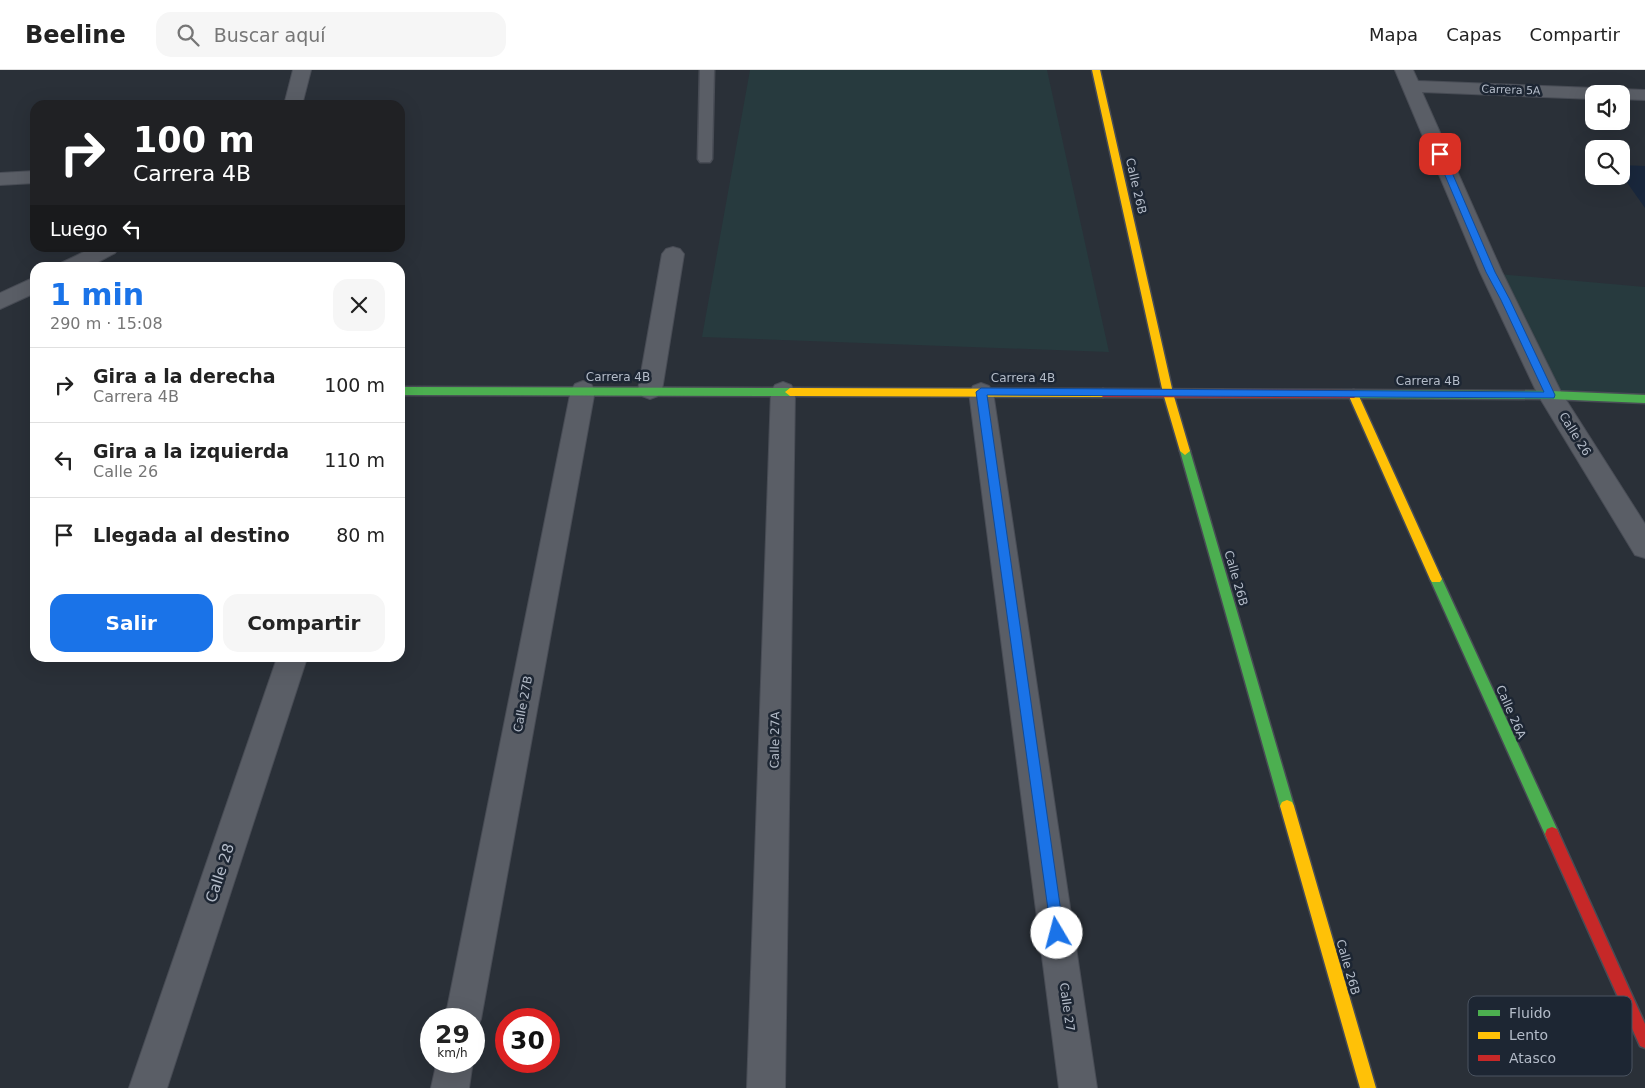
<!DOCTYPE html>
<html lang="es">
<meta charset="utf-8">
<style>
:root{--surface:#fff;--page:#f6f6f6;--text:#222;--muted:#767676;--line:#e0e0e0;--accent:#1a73e8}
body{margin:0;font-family:"DejaVu Sans",sans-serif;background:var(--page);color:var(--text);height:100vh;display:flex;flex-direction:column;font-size:19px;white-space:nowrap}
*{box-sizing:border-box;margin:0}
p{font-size:16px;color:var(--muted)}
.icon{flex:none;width:28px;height:28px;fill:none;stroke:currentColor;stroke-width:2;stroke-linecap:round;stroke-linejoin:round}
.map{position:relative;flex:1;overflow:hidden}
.side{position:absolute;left:30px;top:192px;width:375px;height:400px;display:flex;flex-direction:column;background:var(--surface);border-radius:15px;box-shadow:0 5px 20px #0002}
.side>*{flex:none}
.hud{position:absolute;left:30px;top:30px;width:375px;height:152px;border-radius:15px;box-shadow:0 5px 20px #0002;background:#202124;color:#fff;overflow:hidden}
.controls{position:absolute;left:1585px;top:15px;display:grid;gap:10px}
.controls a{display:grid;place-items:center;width:45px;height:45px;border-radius:10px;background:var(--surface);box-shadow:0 5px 20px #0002;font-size:25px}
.speed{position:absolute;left:420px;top:938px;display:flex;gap:10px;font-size:25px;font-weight:700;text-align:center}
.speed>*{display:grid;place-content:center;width:65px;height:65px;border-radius:50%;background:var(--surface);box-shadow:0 5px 20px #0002;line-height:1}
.speed small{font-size:12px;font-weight:400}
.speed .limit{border:8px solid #d22;background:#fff;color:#111}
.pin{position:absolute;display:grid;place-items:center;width:42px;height:42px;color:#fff;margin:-21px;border-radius:10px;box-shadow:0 2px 8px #0006}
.me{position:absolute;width:55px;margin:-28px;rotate:352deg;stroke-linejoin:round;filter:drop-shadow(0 0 4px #0008)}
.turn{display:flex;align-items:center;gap:18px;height:105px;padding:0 20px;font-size:22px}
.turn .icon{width:65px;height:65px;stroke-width:2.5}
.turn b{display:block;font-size:35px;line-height:42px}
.then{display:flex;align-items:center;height:48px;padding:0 20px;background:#0003;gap:10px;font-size:19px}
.round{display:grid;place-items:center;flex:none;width:52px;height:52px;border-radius:15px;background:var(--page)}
.headline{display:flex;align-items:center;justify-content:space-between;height:85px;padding:0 20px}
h1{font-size:30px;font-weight:800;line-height:38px;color:var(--accent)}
.button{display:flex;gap:10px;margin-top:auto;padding:10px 20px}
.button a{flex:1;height:58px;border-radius:15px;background:var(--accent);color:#fff;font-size:20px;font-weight:800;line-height:58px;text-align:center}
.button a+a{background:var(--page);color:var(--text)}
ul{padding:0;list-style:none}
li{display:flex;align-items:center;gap:15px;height:75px;padding:0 20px;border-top:1px solid var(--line)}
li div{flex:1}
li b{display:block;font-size:19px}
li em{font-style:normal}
header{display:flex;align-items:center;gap:30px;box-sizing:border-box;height:70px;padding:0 25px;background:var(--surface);border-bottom:1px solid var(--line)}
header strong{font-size:24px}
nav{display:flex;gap:28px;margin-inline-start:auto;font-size:18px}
.search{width:350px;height:45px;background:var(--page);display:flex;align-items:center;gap:12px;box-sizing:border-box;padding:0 18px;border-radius:15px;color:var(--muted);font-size:19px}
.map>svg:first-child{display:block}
</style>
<header>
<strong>Beeline</strong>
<div class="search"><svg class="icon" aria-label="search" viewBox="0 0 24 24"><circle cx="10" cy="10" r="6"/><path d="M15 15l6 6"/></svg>Buscar aquí</div>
<nav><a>Mapa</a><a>Capas</a><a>Compartir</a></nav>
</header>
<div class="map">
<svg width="1645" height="1018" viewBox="0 0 1645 1018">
<rect width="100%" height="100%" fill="#2a3038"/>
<!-- green -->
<path fill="#273a3e" d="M750,0H1047L1109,282L702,267Z
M1498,204L1645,217V327L1551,324Z"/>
<!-- water -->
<path fill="#19273c" d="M1621,95L1645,96V138L1621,104Z"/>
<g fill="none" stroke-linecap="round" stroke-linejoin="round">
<!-- lane casing -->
<g stroke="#484c55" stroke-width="3">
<path id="lane" d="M700,0H714L712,89L710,92H700L698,89Z"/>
</g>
<!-- street casing -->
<g stroke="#484c55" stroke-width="2">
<path id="street" d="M293,0H311L302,35H284Z
M1395,0H1413L1418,11L1645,20V30L1621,29V24H1594V29L1422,22L1502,202L1561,322L1645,454V488L1635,485L1538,325L1480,202Z
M35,101V113L0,115V103Z
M673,177L680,179L684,184L662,320L658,326L650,329L642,326L638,320L662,184L666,179Z
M92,178H119L115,183L87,198H59L61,193Z
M35,207V223L0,239V223Z
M583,311L591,314L595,320L481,949L474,963V949H445L571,320L575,314Z
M783,312L791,315L795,321L785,1018H747L771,321L775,315Z
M981,313L989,316L993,322L1097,1018H1059L969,322L973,316Z
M277,588H307L167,1018H129Z
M437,991H473L469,1018H431Z"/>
</g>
<!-- fast casing -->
<g stroke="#484c55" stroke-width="3">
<path id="fast" d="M400,317L790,318L795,322L790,326L400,325Z
M1354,320L1550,321L1645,325V333L1550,329L1354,328L1349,324Z
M1185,377L1190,381L1294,736L1292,740L1287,742L1282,740L1280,736L1180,381Z
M1436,504L1440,506L1442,509L1557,759L1559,764L1557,769L1552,771L1547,769L1430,509L1432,506Z"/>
</g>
<!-- slow casing -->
<g stroke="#484c55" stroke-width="3">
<path id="slow" d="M1092,0H1100L1173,323L1190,381L1185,385L1180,381L1163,323Z
M790,318L1103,319L1108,323L1103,327L790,326L785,322Z
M1353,320L1358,324L1442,509L1440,512H1432L1430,509L1348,324Z
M1287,730L1292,732L1294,736L1376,1018H1360L1280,736L1282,732Z"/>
</g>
<!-- jam casing -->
<g stroke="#484c55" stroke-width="3">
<path id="jam" d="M1103,319L1354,320L1359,324L1354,328L1103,327L1098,323Z
M1552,757L1557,759L1645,954V978L1640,976L1547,769L1545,764L1547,759Z"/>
</g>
<!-- lane -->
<use href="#lane" fill="#5a5e66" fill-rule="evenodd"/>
<!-- street -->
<use href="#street" fill="#5a5e66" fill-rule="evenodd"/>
<!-- fast -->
<use href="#fast" fill="#4caf50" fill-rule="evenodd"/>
<!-- slow -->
<use href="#slow" fill="#ffc107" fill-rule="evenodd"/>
<!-- jam -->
<use href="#jam" fill="#c62828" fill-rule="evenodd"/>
</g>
<!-- route -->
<path fill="#1a73e8" stroke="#114b97" d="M1437,82L1444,84L1495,202L1510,230L1555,325L1554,328L987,325L1064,863L1062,868L1057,870L1052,868L976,322L981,318L1544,322L1501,230L1486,202L1436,84Z"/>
<g text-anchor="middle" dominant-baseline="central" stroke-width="5" stroke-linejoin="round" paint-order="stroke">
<!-- far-street labels -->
<g font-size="11" fill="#b4bcc9" stroke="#1d2633">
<text transform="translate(1511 20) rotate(2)">Carrera 5A</text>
</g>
<!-- street labels -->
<g font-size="12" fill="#b4bcc9" stroke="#1d2633">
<text transform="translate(1136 116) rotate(77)">Calle 26B</text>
<text x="618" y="307">Carrera 4B</text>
<text x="1023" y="308">Carrera 4B</text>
<text x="1428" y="311">Carrera 4B</text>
<text transform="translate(1575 364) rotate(58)">Calle 26</text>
<text transform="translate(1236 508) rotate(74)">Calle 26B</text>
<text transform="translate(523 634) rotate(-79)">Calle 27B</text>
<text transform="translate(1511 642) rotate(66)">Calle 26A</text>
<text transform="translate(775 670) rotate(-89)">Calle 27A</text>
<text transform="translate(1348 897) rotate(74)">Calle 26B</text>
<text transform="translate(1067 937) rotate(82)">Calle 27</text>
</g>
<!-- near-street labels -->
<g font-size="15" fill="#b4bcc9" stroke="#1d2633">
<text transform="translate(220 803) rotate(-72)">Calle 28</text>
</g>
</g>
<!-- legend -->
<rect x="1468" y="926" width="164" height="80" rx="8" fill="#1d2633" stroke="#4a5360" stroke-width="1"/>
<rect x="1478" y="940" width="22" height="6" fill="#4caf50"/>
<rect x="1478" y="962" width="22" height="7" fill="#ffc107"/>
<rect x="1478" y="985" width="22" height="6" fill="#c62828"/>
<g font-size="14" fill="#b4bcc9">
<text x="1509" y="948">Fluido</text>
<text x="1509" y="970">Lento</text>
<text x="1509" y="993">Atasco</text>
</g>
</svg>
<div class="controls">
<a><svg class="icon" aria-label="sound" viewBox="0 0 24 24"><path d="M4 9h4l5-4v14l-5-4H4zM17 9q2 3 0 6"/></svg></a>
<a><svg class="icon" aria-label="search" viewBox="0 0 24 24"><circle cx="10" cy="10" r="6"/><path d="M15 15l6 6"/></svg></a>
</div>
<div class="speed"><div>29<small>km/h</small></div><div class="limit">30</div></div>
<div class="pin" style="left:1440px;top:84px;background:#d93025"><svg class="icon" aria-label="arrive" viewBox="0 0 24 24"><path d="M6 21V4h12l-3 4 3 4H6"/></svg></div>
<svg class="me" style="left:1057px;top:863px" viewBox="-20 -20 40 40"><circle r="19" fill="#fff"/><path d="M0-13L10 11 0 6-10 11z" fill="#1a73e8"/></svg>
<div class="hud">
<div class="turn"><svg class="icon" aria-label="right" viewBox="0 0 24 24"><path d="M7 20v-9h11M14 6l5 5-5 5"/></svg><div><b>100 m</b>Carrera 4B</div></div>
<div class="then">Luego<svg class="icon" aria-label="left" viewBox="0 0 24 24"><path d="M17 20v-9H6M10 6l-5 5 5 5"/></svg></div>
</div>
<section class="side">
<div class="headline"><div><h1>1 min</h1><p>290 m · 15:08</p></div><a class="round"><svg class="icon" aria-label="close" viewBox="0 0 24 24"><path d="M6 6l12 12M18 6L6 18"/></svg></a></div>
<ul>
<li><svg class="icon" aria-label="right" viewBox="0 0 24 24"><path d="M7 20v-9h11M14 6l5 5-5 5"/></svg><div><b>Gira a la derecha</b><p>Carrera 4B</p></div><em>100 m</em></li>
<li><svg class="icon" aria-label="left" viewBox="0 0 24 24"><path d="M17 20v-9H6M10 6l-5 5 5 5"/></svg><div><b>Gira a la izquierda</b><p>Calle 26</p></div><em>110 m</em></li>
<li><svg class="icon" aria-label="arrive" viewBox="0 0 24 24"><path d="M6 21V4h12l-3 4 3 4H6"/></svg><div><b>Llegada al destino</b></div><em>80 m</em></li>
</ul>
<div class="button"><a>Salir</a><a>Compartir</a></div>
</section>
</div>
